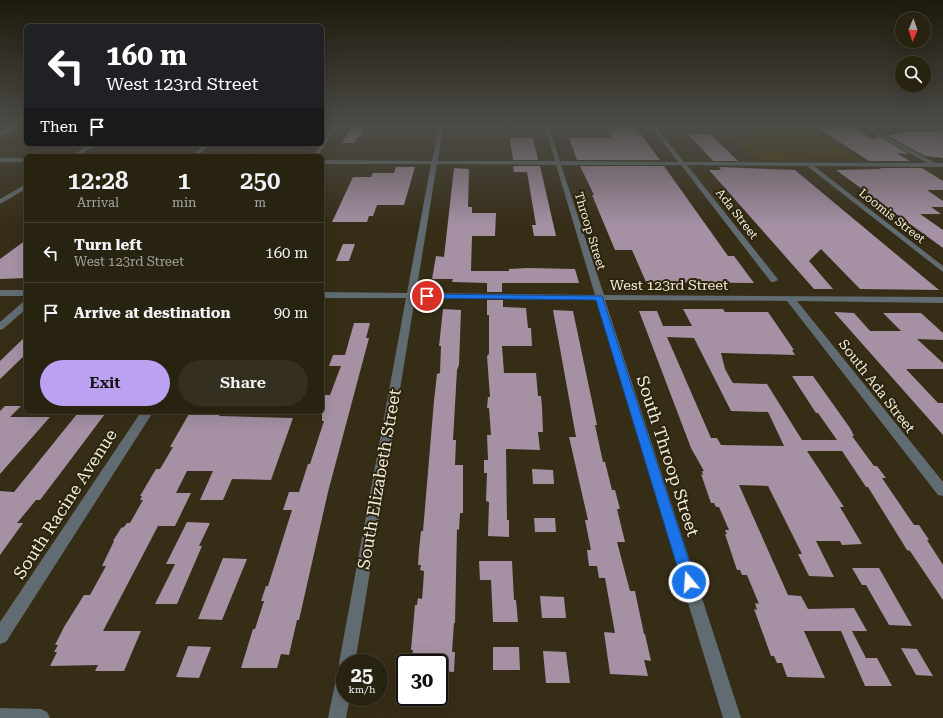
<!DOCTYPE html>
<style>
:root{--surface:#282211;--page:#342f1f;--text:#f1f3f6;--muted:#a5a49f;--line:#443f31;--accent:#bca0f2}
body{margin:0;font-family:"Roboto Serif",serif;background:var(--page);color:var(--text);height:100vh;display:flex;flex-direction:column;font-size:15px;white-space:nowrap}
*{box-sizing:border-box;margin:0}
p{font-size:13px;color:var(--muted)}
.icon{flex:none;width:22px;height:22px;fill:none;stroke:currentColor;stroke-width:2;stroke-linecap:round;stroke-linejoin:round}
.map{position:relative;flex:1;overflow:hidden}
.sheet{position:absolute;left:24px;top:154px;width:300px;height:260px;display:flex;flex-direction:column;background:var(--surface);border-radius:6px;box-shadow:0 4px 16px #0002,0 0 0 1px var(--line)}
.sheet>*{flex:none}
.banner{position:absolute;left:24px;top:24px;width:300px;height:122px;border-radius:6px;box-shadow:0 4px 16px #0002,0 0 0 1px var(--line);background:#202124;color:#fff;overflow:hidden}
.needle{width:26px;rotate:182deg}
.tools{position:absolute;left:895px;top:12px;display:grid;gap:8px}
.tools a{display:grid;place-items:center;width:36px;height:36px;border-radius:50%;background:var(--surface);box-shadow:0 4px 16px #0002,0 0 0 1px var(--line);font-size:20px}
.speed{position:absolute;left:336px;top:654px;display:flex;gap:8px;font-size:20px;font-weight:700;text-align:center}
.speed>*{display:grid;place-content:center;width:52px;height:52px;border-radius:50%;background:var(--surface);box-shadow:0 4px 16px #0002,0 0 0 1px var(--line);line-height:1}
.speed small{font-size:10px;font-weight:400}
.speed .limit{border:2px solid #111;border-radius:6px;background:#fff;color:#111}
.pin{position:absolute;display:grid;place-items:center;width:34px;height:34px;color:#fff;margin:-17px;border:2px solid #fff;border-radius:50%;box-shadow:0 1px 4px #0007}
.me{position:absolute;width:44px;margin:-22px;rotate:342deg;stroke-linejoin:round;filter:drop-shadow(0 0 3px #0008)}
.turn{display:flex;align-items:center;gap:14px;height:84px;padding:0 16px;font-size:18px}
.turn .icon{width:52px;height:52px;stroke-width:2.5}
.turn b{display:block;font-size:28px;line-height:34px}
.then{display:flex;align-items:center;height:38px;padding:0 16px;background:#0003;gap:8px;font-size:15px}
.eta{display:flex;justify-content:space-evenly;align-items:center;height:68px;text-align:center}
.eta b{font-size:24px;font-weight:600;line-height:28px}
.action{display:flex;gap:8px;margin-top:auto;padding:8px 16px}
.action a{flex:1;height:46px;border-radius:24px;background:var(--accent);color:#111;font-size:16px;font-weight:600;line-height:46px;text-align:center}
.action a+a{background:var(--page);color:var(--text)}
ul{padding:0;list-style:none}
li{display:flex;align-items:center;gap:12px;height:60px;padding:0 16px;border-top:1px solid var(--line)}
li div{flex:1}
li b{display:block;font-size:15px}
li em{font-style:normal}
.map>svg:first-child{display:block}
</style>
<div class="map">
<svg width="943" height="718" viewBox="0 0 943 718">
<rect width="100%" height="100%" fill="#362d17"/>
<!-- green -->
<path fill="#483600" d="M748,125H808L860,159L759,160L745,149L740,142L758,134Z"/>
<!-- building -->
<path fill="#a590a4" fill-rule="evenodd" d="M352,125H366L360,137H358L354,143H342Z
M605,125H634L660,160H577L569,138H611Z
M813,125H849L873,139L880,137L909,154L896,153L910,161H869Z
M904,132H943V158L925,156L888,136Z
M688,134H710L738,161H713Z
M510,138H533L538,160H513Z
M513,166H540L556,236H534L532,225H536L527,172H514Z
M580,166H664L728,256H734L754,283L646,282L632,250H615L592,195H594Z
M396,167H415L404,205H377L373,216H369L367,222H332L353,177H371L373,173H394Z
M719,167L795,170L939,290L860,289L821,249L809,261L833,289H814L709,170H721Z
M454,168L469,169L468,207H472V213H496L495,236H472L471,271H509V269L528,268L575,269L579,283H502V292H487V283L452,282L453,279H432L436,256L444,257Z
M879,168H922L943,181V190H927L943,201V207H931L941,214H920L943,230V248L836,170L882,169Z
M26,240V278L0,279V259Z
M343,244H355L349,261H336Z
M487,300H503V307L526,308L528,328H531L532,346H502L504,373H536L538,396H541L542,407L543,432H538L540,450L506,449L507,520H509V537L488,536L489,502L486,501L487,473H484V460H488L487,435H491L489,408H487L488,397H490L487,356L489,354V315H487Z
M443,309L461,310L459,365L457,370L453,440H456L455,465H463V513H460L459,530L457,529L455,623H454L452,652H455L454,672L439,671V663H418V656L412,657L413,650H411L415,605H417L418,598L422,599L423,587L424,571L420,570L421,565H418L419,550L421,531H423L434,401L437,374L440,373L441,346H439Z
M683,309H723L725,312H768L794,350H792L795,355L721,353L725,369L731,380L733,383L767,384L802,440H837L818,413H816L792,376H813L850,428L854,436H852L874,466H877L886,478H882L914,525H919L929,540H927L943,565V600L910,551L907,550L868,487H866L842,451H807L844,507H840L862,544L842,545L840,541H816L834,577L809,576L798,554H802L768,486L739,485L788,595L801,596L808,609L854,608L867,631H852L866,658H877L892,686H865L841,631H804L825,678L787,677L782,663H777L774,656H771L754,609L757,610L755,603L759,604L747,575H742L740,570H737L725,534H727L725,530H729L719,507H716L714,503H711L701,474L703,475L702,471H704L691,448L639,311H657L663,326H692ZM667,337L694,338L731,411L768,412L784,446L721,445L717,438H711Z
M553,310L573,311L597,425H595L603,462H605L612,490H615L620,509H617L625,542H617L630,591H635L644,634H645L651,661L644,660L648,676L610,674L604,632L615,633L605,578H599L597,566H589L587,550H591L585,520H588L569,437H576Z
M834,312L854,313L870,331H901L883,313H921L943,333V340L917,339L943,363V369H906L938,403H943V435Z
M354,323H370L366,338H369L328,492L299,620H297L289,655L281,654L277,668H241L253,629H255L264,601H261L266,586H268L292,510H283L289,492H299L308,464H310L324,421H322V401L324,395H330L341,366H329L333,355H345Z
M26,336V354L0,379V361Z
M5,406H21L10,417H50L0,474V411Z
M190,412H221L219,416L293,418L271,480L232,479L223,500H200L213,471H187L176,493H191L175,526H158L103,631H141L124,671H95L98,665L50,666L57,652H54L58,645H55L64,627L84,595H90L106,566H102L114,541H113L121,528L124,527L127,523H130L143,500H140L142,496H140L156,469H160L173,447H170Z
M77,414H105L56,479L40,500H36L17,523H23L0,555V491L14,492Z
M532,469L553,470L554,484H533Z
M534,518H555L556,532H535Z
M187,522L210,523L199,546H202L177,604H155L175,564H166Z
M223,558L247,559L222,620L198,619Z
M479,561H512L514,600H516L518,622H493L491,580H480Z
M852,568H879L912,626L889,625L866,585H862Z
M540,596L564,597L566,618H542Z
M188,646L211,647L199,678L176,677Z
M493,647H519L520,670H493Z
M901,648L917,649L933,676L916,675Z
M543,651L566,652L570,683H546Z"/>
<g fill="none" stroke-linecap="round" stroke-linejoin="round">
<!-- street -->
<path fill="#616b72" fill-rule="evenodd" d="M15,125H21L0,136V132Z
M334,125H338L318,156H312L322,144Z
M439,125H443L438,161H555L544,125H548L560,161L678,162L650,125H654L684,162L927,163L861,125H866L935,163H943V167L814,166L943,266V272L807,166L687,165L777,278L778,280L774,282H771L681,165H561L604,295L943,297V303L797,301L943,482V496L938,495L787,301L605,300L741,718H723L596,300L415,298L355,663H345V697H350L346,718H328L337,674L340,667L339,663L406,298H322V292L407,293L431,164H322V160L432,161ZM437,164L556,165L595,295L416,293Z
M90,144H97L78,156H71Z
M205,144H211L197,156H191Z
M0,158H26V162H0Z
M26,184V189L0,204V199Z
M0,290H26V296H0Z
M26,301V309L3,329L0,330V322L23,302Z
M141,412H153L6,642L0,644V622Z
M0,708L41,709L47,712L50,718H0Z"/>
</g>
<!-- sky -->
<linearGradient id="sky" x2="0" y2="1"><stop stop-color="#1e190d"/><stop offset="0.56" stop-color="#4c4c47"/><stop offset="1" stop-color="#4c4c47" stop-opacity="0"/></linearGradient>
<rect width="943" height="225" fill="url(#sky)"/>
<!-- route -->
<path fill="#1a73e8" stroke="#114b97" d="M425,294L602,296L696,582L694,586L689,588L684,586L682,582L596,300L427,298L423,296Z"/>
<g text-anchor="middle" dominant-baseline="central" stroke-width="4" stroke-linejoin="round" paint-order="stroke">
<!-- far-street labels -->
<g font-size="12" fill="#f2ecdf" stroke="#2c240d">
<text transform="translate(737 214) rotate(52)">Ada Street</text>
<text transform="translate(892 216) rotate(38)">Loomis Street</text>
<text transform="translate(590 231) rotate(73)">Throop Street</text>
</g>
<!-- street labels -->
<g font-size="14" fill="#f2ecdf" stroke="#2c240d">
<text x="669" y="285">West 123rd Street</text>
<text transform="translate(877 386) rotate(52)">South Ada Street</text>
</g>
<!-- near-street labels -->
<g font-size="17" fill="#f2ecdf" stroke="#2c240d">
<text transform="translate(668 456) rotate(72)">South Throop Street</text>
<text transform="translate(379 479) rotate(-80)">South Elizabeth Street</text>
<text transform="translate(65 504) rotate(-57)">South Racine Avenue</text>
</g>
</g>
</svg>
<div class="tools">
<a><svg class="needle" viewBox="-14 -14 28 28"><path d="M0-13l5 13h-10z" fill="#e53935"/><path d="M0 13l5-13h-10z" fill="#a5a49f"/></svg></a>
<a><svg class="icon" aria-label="search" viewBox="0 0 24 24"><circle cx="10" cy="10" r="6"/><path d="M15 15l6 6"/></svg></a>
</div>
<div class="speed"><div>25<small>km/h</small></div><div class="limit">30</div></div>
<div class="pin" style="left:427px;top:296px;background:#d93025"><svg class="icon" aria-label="arrive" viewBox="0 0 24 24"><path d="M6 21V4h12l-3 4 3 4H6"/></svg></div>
<svg class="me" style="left:689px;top:582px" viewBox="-20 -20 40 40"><circle r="17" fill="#1a73e8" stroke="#fff" stroke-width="3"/><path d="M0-11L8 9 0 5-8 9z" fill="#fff"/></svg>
<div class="banner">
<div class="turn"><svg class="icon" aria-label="left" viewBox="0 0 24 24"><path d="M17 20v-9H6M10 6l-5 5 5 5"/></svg><div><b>160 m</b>West 123rd Street</div></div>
<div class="then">Then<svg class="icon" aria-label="arrive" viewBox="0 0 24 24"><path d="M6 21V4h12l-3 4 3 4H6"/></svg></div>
</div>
<section class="sheet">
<div class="eta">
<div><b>12:28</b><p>Arrival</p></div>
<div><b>1</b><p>min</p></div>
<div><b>250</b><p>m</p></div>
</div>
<ul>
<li><svg class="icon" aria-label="left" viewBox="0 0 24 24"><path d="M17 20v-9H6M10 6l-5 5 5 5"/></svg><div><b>Turn left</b><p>West 123rd Street</p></div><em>160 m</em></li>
<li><svg class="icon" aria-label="arrive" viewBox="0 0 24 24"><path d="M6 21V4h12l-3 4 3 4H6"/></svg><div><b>Arrive at destination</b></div><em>90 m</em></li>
</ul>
<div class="action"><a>Exit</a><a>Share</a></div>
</section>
</div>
